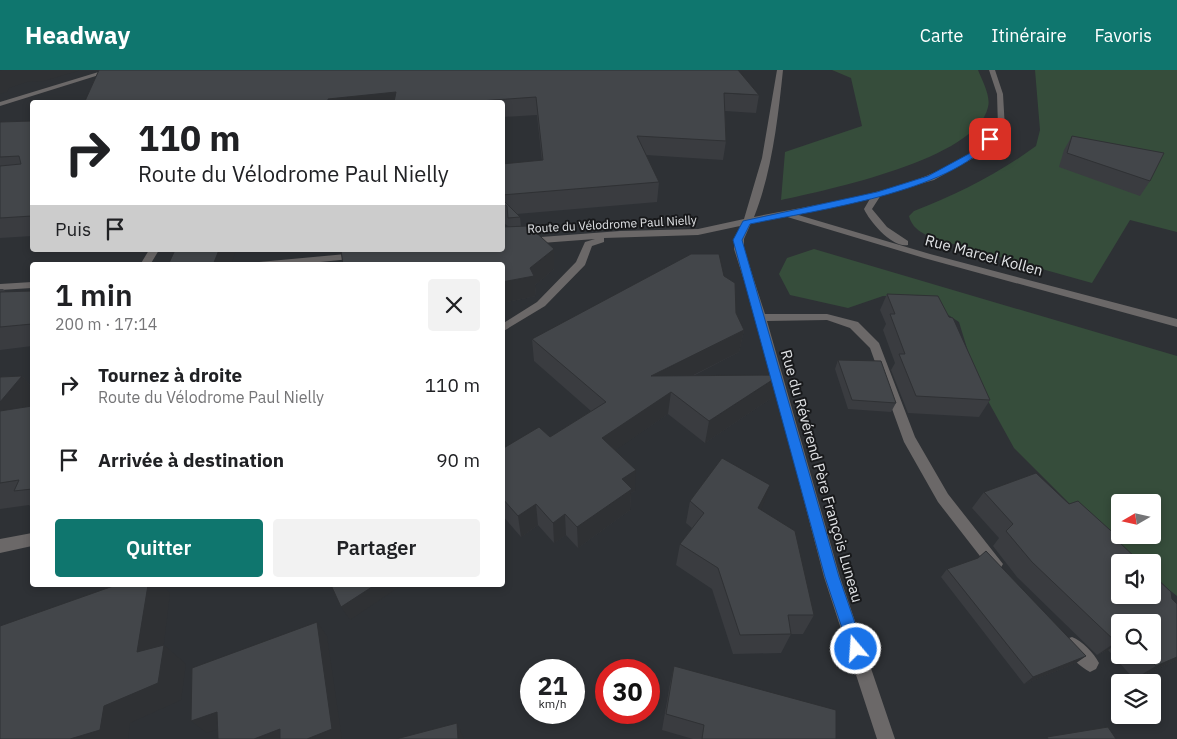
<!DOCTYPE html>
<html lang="fr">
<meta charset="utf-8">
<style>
:root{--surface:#fff;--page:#f2f2f2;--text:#202124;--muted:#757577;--accent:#0f766e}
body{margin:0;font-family:"IBM Plex Sans",sans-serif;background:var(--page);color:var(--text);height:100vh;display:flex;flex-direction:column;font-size:19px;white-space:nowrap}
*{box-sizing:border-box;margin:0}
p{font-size:16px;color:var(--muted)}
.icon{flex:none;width:28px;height:28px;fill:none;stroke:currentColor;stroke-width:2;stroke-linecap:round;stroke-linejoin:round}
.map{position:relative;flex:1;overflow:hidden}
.panel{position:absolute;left:30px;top:192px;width:475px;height:325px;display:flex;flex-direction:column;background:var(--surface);border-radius:5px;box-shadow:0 2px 8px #0003}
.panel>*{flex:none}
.guide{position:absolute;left:30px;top:30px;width:475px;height:152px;border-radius:5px;box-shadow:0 2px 8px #0003;background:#fff;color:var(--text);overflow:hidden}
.needle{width:32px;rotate:261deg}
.controls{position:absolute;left:1111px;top:424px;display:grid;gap:10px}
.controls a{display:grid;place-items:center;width:50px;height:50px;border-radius:5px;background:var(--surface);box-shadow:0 2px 8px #0003;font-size:25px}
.speed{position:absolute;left:520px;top:589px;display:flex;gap:10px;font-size:25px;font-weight:700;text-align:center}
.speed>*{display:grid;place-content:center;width:65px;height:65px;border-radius:50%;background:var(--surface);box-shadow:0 2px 8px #0003;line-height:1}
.speed small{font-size:12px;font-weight:400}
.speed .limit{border:8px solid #d22;background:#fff;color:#111}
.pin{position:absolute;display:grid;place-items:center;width:42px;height:42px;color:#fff;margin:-21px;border-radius:10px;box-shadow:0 2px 8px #0006}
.me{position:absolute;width:55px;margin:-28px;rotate:342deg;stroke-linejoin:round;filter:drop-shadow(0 0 4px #0008)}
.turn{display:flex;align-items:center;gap:18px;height:105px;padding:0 25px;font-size:22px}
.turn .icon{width:65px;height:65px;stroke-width:2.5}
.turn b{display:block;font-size:35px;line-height:42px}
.then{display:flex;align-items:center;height:48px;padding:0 25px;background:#0003;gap:10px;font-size:19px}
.round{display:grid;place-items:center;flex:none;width:52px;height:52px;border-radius:5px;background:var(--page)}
.head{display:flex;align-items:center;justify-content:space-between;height:85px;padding:0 25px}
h1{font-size:30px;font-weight:600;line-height:38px}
.cta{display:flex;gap:10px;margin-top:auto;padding:10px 25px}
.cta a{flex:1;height:58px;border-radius:5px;background:var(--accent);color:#fff;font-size:20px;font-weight:600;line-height:58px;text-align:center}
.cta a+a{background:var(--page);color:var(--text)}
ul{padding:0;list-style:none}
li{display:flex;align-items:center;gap:15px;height:75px;padding:0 25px}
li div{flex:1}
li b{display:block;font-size:19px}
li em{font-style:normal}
header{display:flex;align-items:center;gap:30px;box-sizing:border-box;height:70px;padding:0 25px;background:var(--accent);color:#fff}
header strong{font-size:24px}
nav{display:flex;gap:28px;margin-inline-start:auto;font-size:18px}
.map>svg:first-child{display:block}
</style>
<header>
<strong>Headway</strong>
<nav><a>Carte</a><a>Itinéraire</a><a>Favoris</a></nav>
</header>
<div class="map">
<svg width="1177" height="669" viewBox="0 0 1177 669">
<rect width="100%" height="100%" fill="#2e3135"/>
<!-- green -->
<path fill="#364d3b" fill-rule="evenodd" d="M832,0H978C982,10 991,26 988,37C977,89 827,120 781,130L785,82L862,56L851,8Z
M1035,0H1177V162L1130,150L1092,213L939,170C926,165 913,161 909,146L914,141C958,124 998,104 1036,76L1040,60Z
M814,179L1177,286V526L1153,507L1152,492H1134L1105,469L1014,378L977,311L959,252L918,225L883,226L848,238L790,225L779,204L787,188ZM1120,432H1152V465H1120Z"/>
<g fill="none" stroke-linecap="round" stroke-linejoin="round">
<!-- minor -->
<path fill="#6b6868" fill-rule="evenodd" d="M105,0H115L0,36V32Z
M777,0H783C778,48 772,102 754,147C826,132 912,123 974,81C983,75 991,64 998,57L997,24L989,0H995L1003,24L1005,59L981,84L934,110L881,125L872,139L887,157L908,171V175C892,178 870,152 864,139L871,127L795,144L930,184L1177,249V257L924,188L784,146L751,153L744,169V179L765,244H827L858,252L879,273L915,367L948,424L1003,494L1000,499L995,501L990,499L938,432L904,372L870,278L850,258L827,250L767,251L840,507L895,669H877L824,507L756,248L734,179L735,169L740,156L698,165L604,168V172L592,176L585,195L545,236L502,262V254L537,232L576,192L585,172L595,169L502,176V170L620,161L698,159L744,149L762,88Z
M149,180H159L150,195H140Z
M357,183L360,184V188L291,195H254L259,192Z
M32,212V218L0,220V214Z
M32,463V476L0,483V469Z
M1072,567C1082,571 1094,583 1099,593L1096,599L1090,602C1080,597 1068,585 1064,575L1066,569Z"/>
</g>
<!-- wall -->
<path fill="#3a3c40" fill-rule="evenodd" d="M99,0L759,25L756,43L725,41L726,71L723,90L646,85L659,112L657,132L517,144L520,147L521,156L554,199L535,215L536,226L502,233V195L509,157L508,156L502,152V94L542,91L537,45L502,47V32H86L85,31Z
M32,51V166L0,168V52Z
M1072,66L1150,111L1140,126L1059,97L1064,80Z
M724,206L736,243L744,260L739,282L693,306L773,327L705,373L668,344L615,380L635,421L631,423L630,440L578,478L566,465L554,473L538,455L521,467L502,445V379L550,367L591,341L534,291L532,269Z
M0,219H3L6,222L32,221V276L0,280Z
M887,224L990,330L979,347L908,343L891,300L895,293L883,260L886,254L880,240Z
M838,290L896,333L891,342L848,339L835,299Z
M22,306L32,317V438L29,435L0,439V307Z
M984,422L1069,434L1118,471L1177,590L1134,609L1108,580L1097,585L1017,507L993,476L999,468L972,438ZM1120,552L1152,585H1120Z
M690,431L761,440L814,545L803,564H791L781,583L733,584L712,519L676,495L680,474L692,458L686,453Z
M947,499L1086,586L1076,593L1024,614L941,507Z
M674,596L836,669H693L662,660L670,614Z"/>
<!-- shaded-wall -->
<path fill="#2f3134" d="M2,0H81L44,11L27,12L9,18L7,22L0,24V1Z
M396,22L398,32H328V29Z
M554,179V199L535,215L536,226L502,233V212L530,198Z
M219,180H236L231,195H213Z
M744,260L739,282L648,328L651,306Z
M780,305L773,327L705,373L709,351Z
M22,306L32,317V343L0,352V332Z
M671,322L668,344L601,390L602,368Z
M636,400L635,421L631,423L630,440L578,478L577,457L622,409Z
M770,415L762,438L751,460L758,438Z
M536,434L538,455L521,467L518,446Z
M565,444L566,465L554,473L553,453Z
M148,515H162L170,523L163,582L164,575L186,594L181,630L130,653L128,669H70L104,636L137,582Z
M375,515H402L350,550L341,537Z
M317,552L327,566L342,669H307Z
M1120,570V572L1108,580L1097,585L1116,572Z
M1086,586L1076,593L1024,614L1033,607Z
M1177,587V590L1134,609L1156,596Z
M217,642L232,654L207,663L191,651Z
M457,653L464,669H458Z
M280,659L291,669H254Z"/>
<!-- building -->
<path fill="#43464a" stroke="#2f3134" d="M99,0H738L759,25L724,23L726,71L637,66L659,112L502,125V94L543,90L536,27L466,32H394L396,22L328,29V32H87L85,31Z
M32,51V146L0,148V96L21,94L19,86L0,87V52Z
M1072,66L1164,83L1150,111L1067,83Z
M502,129L520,147L508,148L507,136L502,133Z
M529,156L554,179L530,198L534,206L502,212V195H343L341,180H502V157Z
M175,180H219L213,195H168Z
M691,184H719L724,206L735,213L736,243L744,260L651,306L780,305L709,351L671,322L602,368L636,400L622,409L632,419L577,457L565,444L553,453L536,434L518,446L502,428V379L539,357L550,367L606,332L532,269Z
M32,221V254L0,257V222Z
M887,224L938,226L949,247L953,248L990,330L916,326L899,284H905L890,244H895Z
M838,290L881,291L896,333L852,330Z
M22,306L0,332V307Z
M32,336V419L14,421L19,410L0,413V341Z
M722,388L770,415L758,438L795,461L814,545H788L791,564L740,565L718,498L680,474L704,443L690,431Z
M1036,403L1069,434L1078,431L1120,469L1117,470L1140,492H1120V525H1152V504L1171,522L1172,529L1177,534V587L1156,596L1145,585H1152V552H1120V570L1116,572L1032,492L1006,461L1013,454L984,422Z
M986,481L1086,586L1033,607L947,499L978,488Z
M116,515H148L137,582L164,575L158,613L104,636L100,660L70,669H0V556Z
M331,515H375L341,537Z
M317,552L332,659L307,669H280V659L254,669H218L217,642L191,651L192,598Z
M674,596L836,640V669H702L704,655L666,644Z
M457,653L458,669H396Z
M1108,657L1116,669H1048L1047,667Z"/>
<!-- route -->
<path fill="#1a73e8" stroke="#114b97" d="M990,67L993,69C950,123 816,140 750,154L742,170L839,507L864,579L862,584L856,587L851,584L849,579L825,507L733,170L743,151L877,122L928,106L976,80Z"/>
<g text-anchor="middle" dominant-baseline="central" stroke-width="4" stroke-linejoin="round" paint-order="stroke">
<!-- far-street labels -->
<g font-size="12" fill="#e0e2e5" stroke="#18191b">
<text transform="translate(612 154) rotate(-3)">Route du Vélodrome Paul Nielly</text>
</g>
<!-- street labels -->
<g font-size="15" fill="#e0e2e5" stroke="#18191b">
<text transform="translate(984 185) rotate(15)">Rue Marcel Kollen</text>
<text transform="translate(822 406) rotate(74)">Rue du Révérend Père François Luneau</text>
</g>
</g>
</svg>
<div class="controls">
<a><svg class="needle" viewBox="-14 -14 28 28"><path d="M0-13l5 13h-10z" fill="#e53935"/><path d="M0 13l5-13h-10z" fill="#757577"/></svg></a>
<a><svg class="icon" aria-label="sound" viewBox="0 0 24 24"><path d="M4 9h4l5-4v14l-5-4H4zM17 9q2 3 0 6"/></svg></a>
<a><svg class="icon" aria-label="search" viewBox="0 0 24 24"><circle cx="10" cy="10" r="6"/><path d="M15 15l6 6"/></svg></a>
<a><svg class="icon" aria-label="layers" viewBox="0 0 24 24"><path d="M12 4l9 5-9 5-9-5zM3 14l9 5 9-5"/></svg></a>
</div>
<div class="speed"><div>21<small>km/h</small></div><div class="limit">30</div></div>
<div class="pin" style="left:990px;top:69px;background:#d93025"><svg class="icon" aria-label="arrive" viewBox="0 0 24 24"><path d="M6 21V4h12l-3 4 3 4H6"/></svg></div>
<svg class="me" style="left:856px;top:579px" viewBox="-20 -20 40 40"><circle r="17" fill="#1a73e8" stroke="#fff" stroke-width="3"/><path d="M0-11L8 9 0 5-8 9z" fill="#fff"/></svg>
<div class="guide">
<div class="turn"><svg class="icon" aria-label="right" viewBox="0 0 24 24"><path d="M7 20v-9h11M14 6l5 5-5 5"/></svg><div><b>110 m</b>Route du Vélodrome Paul Nielly</div></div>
<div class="then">Puis<svg class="icon" aria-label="arrive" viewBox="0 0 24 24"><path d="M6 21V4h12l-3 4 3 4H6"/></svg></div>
</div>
<section class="panel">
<div class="head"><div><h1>1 min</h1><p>200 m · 17:14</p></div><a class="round"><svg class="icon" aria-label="close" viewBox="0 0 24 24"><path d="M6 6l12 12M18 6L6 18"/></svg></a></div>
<ul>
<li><svg class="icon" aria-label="right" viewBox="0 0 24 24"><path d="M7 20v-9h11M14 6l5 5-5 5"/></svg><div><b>Tournez à droite</b><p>Route du Vélodrome Paul Nielly</p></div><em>110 m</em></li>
<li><svg class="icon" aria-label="arrive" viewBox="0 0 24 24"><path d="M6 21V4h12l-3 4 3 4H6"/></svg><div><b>Arrivée à destination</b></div><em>90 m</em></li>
</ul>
<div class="cta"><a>Quitter</a><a>Partager</a></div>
</section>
</div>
